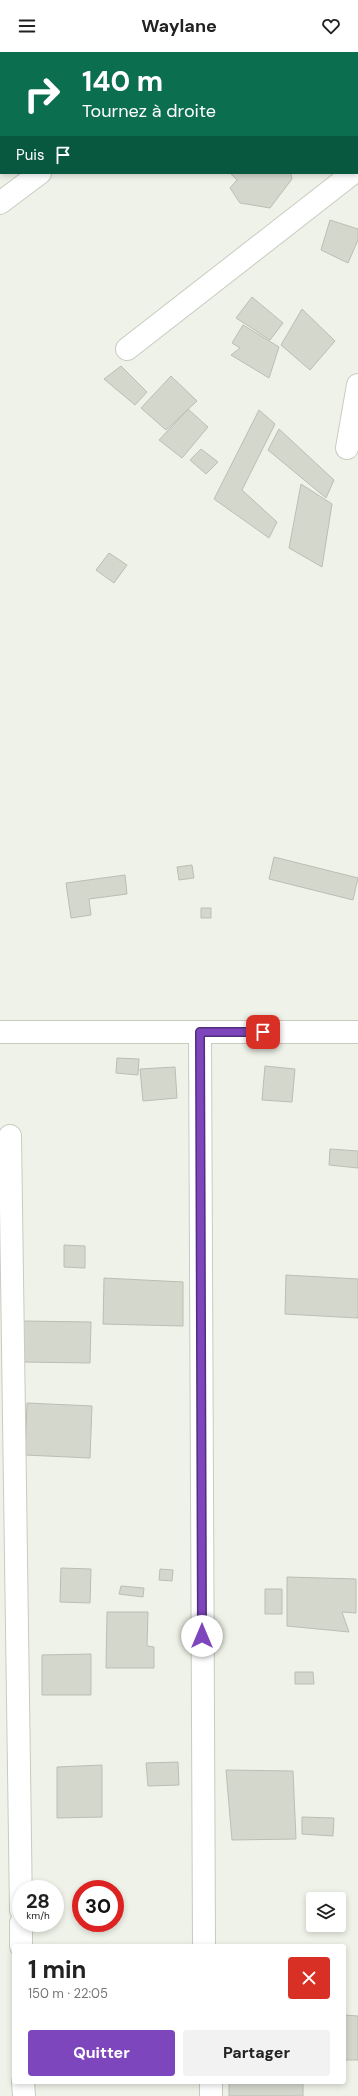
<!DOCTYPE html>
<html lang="fr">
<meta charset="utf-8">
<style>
:root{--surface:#fff;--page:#f2f2f2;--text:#222;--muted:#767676;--accent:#7e46bd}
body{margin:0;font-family:"DM Sans",sans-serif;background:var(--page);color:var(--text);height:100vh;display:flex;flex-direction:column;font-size:15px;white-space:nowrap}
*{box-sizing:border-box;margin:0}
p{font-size:13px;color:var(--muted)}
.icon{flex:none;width:22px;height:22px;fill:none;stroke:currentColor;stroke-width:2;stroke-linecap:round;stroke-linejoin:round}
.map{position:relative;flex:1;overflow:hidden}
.drawer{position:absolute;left:12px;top:1892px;width:334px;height:140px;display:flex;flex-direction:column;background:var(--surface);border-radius:4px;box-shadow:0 2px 6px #0003}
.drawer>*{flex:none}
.top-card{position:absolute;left:0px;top:0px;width:358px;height:122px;box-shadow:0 2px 6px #0003;background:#0b6e4f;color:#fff;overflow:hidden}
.controls{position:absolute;left:306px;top:1840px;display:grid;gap:8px}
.controls a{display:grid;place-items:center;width:40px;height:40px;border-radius:4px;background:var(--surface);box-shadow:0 2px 6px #0003;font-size:20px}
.speed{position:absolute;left:12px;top:1828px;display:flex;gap:8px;font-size:20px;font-weight:700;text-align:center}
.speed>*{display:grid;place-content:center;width:52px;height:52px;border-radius:50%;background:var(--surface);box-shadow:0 2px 6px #0003;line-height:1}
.speed small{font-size:10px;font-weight:400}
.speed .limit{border:6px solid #d22;background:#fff;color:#111}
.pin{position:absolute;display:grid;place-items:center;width:34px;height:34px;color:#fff;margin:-17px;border-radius:8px;box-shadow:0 2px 6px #0006}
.me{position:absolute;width:44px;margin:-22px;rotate:0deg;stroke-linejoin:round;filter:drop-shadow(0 0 3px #0008)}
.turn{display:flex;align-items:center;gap:14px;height:84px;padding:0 16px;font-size:18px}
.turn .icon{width:52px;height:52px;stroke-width:2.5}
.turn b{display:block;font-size:28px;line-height:34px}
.then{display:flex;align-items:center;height:38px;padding:0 16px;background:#0003;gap:8px;font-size:15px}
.round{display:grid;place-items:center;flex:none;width:42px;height:42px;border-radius:4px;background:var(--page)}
.headline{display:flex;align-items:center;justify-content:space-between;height:68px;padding:0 16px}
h1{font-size:24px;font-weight:700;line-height:30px}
.button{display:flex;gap:8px;margin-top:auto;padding:8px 16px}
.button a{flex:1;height:46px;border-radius:4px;background:var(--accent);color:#fff;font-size:16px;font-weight:700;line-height:46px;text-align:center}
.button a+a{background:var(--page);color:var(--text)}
header{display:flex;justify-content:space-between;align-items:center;height:52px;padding:0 16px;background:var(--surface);font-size:18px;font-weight:700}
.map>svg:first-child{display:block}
</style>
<header><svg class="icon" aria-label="menu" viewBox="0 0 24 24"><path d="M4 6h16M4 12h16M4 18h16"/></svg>Waylane<svg class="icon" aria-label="heart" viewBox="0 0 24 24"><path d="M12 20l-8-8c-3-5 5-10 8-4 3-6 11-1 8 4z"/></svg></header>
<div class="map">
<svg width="358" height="2044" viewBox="0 0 358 2044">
<rect width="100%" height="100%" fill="#eff2e8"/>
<!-- building -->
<path fill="#d4d7cc" stroke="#bcbeb4" d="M230,121H291L292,127L270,156L240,151L230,136L237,128Z
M330,168L358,177V188L348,211L321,198Z
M252,245L283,271L270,288L236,266Z
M302,257L335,289L310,318L281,293Z
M243,273L279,295L269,326L231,303L240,296L232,291Z
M121,314L147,340L135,353L104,327Z
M171,324L197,349L166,378L141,356Z
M188,357L208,375L182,406L159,388Z
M259,358L275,372L242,438L277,470L269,486L214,447Z
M279,377L334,428L326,446L268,398Z
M201,397L218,410L206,422L190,408Z
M301,432L332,452L322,515L289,496Z
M109,501L127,513L114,531L96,518Z
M274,805L358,826L353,848L269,827Z
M192,813L194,826L179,828L177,815Z
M125,823L127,842L89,847L91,863L71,866L66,831Z
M201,856H211V866H201Z
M117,1006L139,1007L138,1023L116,1021Z
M265,1014L295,1017L292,1050L262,1048Z
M175,1015L177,1046L143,1049L140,1017Z
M330,1097L358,1099V1116L329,1113Z
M64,1193L85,1194V1216L64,1215Z
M286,1223L358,1227V1266L285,1262Z
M104,1226L183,1230V1274L103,1272Z
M23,1269L91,1270L90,1311L22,1310Z
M27,1351L92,1354L90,1406L25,1403Z
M61,1516L91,1517L90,1551L60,1550Z
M160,1517L173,1518L172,1529L159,1528Z
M287,1525L356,1527V1561L342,1560L349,1580L287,1574Z
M121,1534L144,1536L143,1545L119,1542Z
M265,1537H282V1562H265Z
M107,1560H148L147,1594L154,1595V1616H106Z
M91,1602V1643H42V1603Z
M295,1620H313L314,1632H295Z
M178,1710L179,1733L148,1734L146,1711Z
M102,1713V1765L57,1766V1715Z
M226,1718L293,1719L296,1787L232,1788Z
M302,1765L334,1766L333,1784L302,1782Z
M344,1963L358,1964V2008H344Z
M229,2030H303V2044H229Z"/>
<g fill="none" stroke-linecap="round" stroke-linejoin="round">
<!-- minor casing -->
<g stroke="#c8cbc0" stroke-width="24">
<path id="minor" d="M200,1L201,0
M0,151L40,121
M127,297L353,121
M347,396L358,333
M200,980L204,1894
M10,1084L21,1858
M21,1871V1894
M23,2030L24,2044
M211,2030V2044"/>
</g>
<!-- highway casing -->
<g stroke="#c8cbc0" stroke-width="24">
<path id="highway" d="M0,980H358"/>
</g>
<!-- minor -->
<use href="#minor" stroke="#fff" stroke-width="22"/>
<!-- highway -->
<use href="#highway" stroke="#fff" stroke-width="22"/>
</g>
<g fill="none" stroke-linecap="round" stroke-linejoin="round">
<!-- route casing -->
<g stroke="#522e7b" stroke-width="10">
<path id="route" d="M202,1584L200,980H263"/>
</g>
<!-- route -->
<use href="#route" stroke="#7e46bd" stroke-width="7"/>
</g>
</svg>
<div class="controls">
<a><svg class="icon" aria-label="layers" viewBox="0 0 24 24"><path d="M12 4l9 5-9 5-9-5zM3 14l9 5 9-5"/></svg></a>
</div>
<div class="speed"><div>28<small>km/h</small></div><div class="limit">30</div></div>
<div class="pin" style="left:263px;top:980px;background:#d93025"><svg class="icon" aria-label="arrive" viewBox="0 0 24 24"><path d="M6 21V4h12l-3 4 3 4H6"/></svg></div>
<svg class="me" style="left:202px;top:1584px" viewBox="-20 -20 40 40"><circle r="19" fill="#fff"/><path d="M0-13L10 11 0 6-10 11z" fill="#7e46bd"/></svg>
<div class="top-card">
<div class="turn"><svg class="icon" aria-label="right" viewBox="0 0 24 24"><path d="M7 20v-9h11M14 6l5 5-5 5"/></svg><div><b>140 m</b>Tournez à droite</div></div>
<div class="then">Puis<svg class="icon" aria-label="arrive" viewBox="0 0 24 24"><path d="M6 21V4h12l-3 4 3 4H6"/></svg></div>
</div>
<section class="drawer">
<div class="headline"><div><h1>1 min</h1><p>150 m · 22:05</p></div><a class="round" style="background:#d93025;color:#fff"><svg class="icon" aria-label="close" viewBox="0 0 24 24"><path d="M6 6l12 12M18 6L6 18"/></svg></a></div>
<div class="button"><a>Quitter</a><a>Partager</a></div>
</section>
</div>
